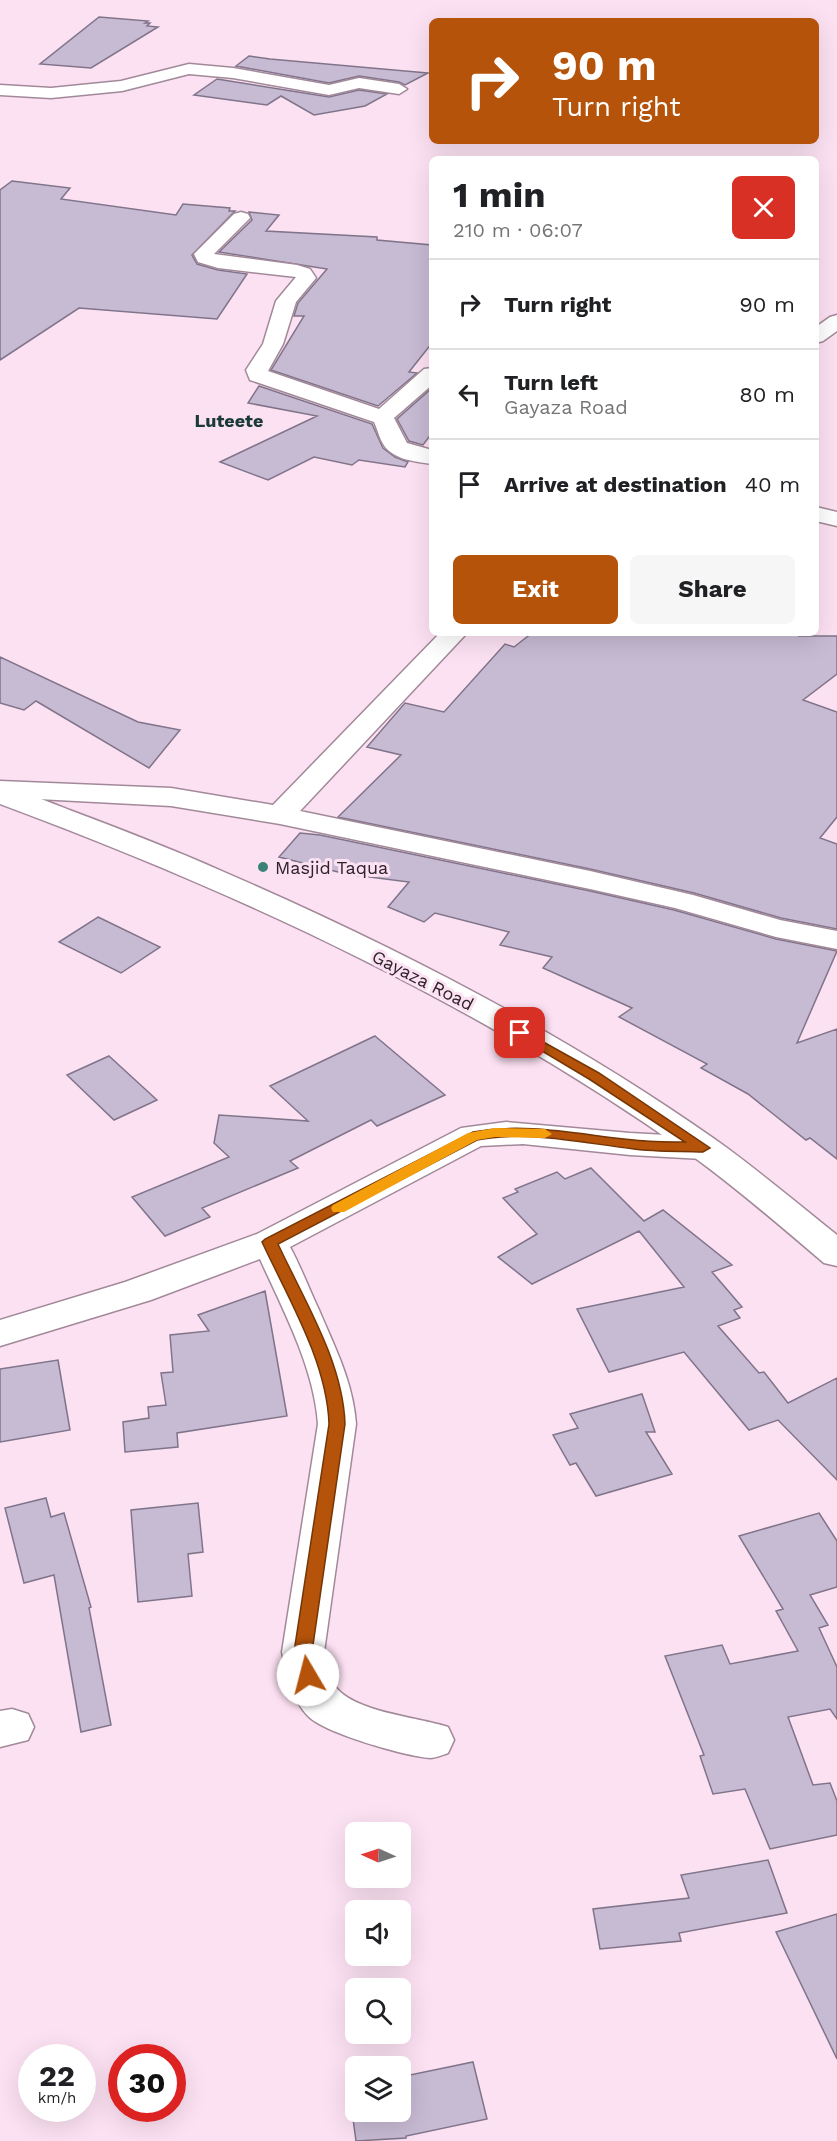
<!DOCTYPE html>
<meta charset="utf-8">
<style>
:root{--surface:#fff;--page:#f6f6f6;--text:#202124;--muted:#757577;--line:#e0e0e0;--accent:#b45309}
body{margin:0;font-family:"Work Sans",sans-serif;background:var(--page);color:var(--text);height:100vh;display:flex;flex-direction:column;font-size:22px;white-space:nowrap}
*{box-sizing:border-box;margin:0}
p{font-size:20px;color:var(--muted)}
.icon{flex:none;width:33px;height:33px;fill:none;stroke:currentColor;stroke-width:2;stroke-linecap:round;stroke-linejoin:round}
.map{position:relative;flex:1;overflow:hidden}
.sheet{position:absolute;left:429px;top:156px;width:390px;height:480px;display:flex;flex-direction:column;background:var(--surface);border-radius:9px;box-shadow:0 6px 24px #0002}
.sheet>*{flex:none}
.guide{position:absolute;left:429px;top:18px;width:390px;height:126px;border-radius:9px;box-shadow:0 6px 24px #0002;background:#b45309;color:#fff;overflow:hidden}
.needle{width:39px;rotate:273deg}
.fabs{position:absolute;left:345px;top:1822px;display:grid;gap:12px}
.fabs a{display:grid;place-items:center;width:66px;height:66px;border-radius:9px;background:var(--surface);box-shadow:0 6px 24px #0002;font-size:30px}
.speed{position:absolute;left:18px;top:2044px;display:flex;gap:12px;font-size:30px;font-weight:700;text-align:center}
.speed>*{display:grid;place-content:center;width:78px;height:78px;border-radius:50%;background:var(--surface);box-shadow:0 6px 24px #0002;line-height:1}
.speed small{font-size:15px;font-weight:400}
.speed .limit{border:9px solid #d22;background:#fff;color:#111}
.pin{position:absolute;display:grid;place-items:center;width:51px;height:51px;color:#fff;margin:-26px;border-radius:12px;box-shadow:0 3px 9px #0006}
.me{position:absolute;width:66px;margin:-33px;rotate:352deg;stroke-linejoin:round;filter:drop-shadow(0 0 4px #0008)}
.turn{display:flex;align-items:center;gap:21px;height:126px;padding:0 24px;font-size:27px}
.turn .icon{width:78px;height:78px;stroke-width:2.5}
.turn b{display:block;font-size:42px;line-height:51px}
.round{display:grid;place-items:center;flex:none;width:63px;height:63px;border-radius:9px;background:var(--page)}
.headline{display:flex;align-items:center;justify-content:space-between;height:102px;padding:0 24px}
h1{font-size:36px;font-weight:700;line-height:45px}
.primary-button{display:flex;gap:12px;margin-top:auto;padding:12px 24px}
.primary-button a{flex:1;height:69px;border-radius:9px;background:var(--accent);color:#fff;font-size:24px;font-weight:700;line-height:69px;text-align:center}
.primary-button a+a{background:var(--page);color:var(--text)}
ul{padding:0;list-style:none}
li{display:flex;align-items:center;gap:18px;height:90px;padding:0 24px;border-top:2px solid var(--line)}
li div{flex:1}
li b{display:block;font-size:22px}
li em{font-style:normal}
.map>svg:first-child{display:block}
</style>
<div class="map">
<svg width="837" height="2141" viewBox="0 0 837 2141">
<rect width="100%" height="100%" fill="#fce1f2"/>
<!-- building -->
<path fill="#c7bad3" stroke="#80748a" stroke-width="1.5" d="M99,17L148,21L145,23H150L147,26L158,27L91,68L40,64Z
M249,56L270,59L428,73L405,85L399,82L359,76L329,83L236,66Z
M217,79L329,97L359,90L387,94L365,106L314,115L281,96L267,105L194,95Z
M12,181L70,188L61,199L176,215L183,204L230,208L229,211H235L192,255L197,264L218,270L247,274L217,319L79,308L0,360V190Z
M249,212L279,215L266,231L377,237V240L432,245V343L409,372L417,373L378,406L271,370L304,316H294L298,303L327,269L219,252L252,220Z
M259,386L372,424L383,448L395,457L408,462L405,467L359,460L352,465L314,457L268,480L220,462L317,416L248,403Z
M432,388V433L423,445L409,441L397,419Z
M532,633H805L800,636H837V674L803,700L837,712V817L820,838L837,844V929L781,918L694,893L590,869L338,817L401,755L367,747L405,703L444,712L505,644L514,647Z
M0,657L138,722L180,730L149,768L36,701L24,710L0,703Z
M300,833L320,835L590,891L674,910L776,939L837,951L797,1043L837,1029V1159L810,1138L806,1140L748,1094L701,1068L707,1064L619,1017L632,1008L543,968L552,957L500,945L509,932L435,913L424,922L388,907L409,882L346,874L279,857Z
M98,917L160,947L121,973L59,942Z
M375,1036L445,1095L377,1126L371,1120L290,1161L298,1168L202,1208L210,1217L165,1236L132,1197L229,1157L214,1143L219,1115L308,1121L270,1086Z
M109,1056L157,1100L114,1120L67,1075Z
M591,1168L644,1221L663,1210L732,1265L712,1272L742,1307L734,1310L740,1318L718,1326L759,1373L764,1372L788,1403L837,1378V1480L778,1420L749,1430L684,1352L609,1372L577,1309L684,1287L639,1231L532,1284L498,1257L537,1234L503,1198L518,1192L515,1189L557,1172L565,1179Z
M265,1291L287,1416L177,1433L178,1447L125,1452L123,1422L149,1418L148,1407L166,1405L161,1373L173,1372L170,1335L209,1331L198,1315Z
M58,1360L70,1430L0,1442V1369Z
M642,1394L655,1432H646L672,1474L596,1496L576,1463L570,1465L553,1435L578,1428L570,1414Z
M46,1498L51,1517L64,1513L91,1607L89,1608L111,1725L81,1732L54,1575L24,1583L5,1508Z
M198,1503L203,1552L188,1554L192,1596L138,1602L131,1510Z
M819,1513L837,1541V1587L810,1595L828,1625L819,1628L837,1667V1719L830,1709L788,1717L813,1785L830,1783L837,1801V1835L770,1849L745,1789L713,1794L700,1756L704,1755L665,1656L722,1645L730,1664L798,1651L776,1611L783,1609L739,1536Z
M768,1860L787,1913L679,1933L681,1941L600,1949L593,1909L689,1898L681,1875Z
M837,1914V2059L776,1932Z
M473,2062L487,2119L406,2136V2138L356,2141L349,2089L356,2088V2112H400V2077Z"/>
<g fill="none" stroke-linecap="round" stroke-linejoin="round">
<!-- minor casing -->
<g stroke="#a28999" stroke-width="3">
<path id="minor" d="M189,64L233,68L329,85L359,78L399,84L407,89L399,94L359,88L329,95L233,78L189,74L122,91L51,98L0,95V85L51,88L121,81Z
M241,212L248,214L250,218L214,254L297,265L310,269L316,278L296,302L283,344L268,371L379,409L424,369L432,368V385L394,418L407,443L432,450V464C413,461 390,460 381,440C378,434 377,428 374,422L250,380L246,370L263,344L276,301L296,277L218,268L198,262L194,254L234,214Z
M837,315V331L823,341L816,343V327L830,317Z
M816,507L837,512V526L816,521Z
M440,633H467L300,811L590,871L693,895L780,920L837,931V949L776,937L675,908L590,889L280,824L171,806L0,797V781L171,788L273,805Z
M506,1122L630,1133L703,1137L715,1140L720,1148L715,1156L703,1159L630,1155L523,1144L481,1146L290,1247C301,1267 309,1289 319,1310C335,1348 353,1382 356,1424L324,1652C326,1662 328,1674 333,1683C349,1712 418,1717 448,1727L454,1740L448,1753C442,1755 436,1758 430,1758C405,1756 324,1733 308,1716C292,1699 286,1674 282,1652L318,1424C314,1367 283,1310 260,1259L151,1300L0,1346V1320L125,1282L257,1234L461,1128Z
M12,1709L28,1714L34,1727L28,1740L0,1747V1711Z"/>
</g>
<!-- primary casing -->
<g stroke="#a28999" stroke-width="3">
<path id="primary" d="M0,785C25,792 49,802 72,811C123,830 174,850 224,872C395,946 564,1033 716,1140C758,1170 797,1203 837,1235V1266L824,1263C780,1226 737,1188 691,1155C479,1004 242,894 0,804Z"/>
</g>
<!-- minor -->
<use href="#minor" fill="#fff" fill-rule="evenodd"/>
<!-- primary -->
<use href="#primary" fill="#fff" fill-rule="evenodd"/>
</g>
<!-- route -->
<path fill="#b45309" stroke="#753606" stroke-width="1.5" d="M520,1029L599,1073L710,1148L703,1152C680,1151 656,1152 634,1149C582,1143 528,1130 477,1140L278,1244C304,1300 343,1362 345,1424L312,1652L317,1675L314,1680L308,1682L301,1680L294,1652L329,1424C327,1362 288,1298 262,1242L265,1239L473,1132C526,1122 581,1135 634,1140C651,1142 668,1142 685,1142L589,1079L515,1035L513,1033L515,1030Z"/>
<!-- slow -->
<path fill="#f59e0b" d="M495,1128L545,1129L552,1134L545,1138L495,1137L477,1140L344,1212H333L331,1208L333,1205L468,1133Z"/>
<!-- markers -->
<circle fill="#3a8178" stroke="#fce1f2" stroke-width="2" cx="263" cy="867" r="6"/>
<g text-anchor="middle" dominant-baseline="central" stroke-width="6" stroke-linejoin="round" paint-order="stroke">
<!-- far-quarter labels -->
<g font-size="18" font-weight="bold" fill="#193a36" stroke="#fce1f2">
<text x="229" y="420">Luteete</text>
</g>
<!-- poi labels -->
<g font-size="18" fill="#2d2329" stroke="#fce1f2" text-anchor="start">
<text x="275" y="867">Masjid Taqua</text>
</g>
<!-- street labels -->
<g font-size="18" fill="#2d2329" stroke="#fce1f2">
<text transform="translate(423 980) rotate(27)">Gayaza Road</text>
</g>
</g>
</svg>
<div class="fabs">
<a><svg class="needle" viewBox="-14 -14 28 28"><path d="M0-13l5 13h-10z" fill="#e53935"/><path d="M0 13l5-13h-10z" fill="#757577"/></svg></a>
<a><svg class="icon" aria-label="sound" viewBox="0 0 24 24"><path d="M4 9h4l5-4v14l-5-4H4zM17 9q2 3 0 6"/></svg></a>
<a><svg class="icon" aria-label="search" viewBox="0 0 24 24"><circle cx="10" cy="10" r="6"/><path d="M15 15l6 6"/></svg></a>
<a><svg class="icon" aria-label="layers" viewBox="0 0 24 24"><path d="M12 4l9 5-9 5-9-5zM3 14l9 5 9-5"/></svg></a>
</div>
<div class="speed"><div>22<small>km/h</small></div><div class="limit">30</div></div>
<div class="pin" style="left:520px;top:1033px;background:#d93025"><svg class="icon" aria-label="arrive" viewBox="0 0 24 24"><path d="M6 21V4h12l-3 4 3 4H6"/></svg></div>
<svg class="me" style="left:308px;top:1675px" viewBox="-20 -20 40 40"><circle r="19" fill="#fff"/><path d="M0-13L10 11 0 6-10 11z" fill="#b45309"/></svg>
<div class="guide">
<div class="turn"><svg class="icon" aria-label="right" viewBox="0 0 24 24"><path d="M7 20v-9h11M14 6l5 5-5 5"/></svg><div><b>90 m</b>Turn right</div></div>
</div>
<section class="sheet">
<div class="headline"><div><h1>1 min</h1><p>210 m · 06:07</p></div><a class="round" style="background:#d93025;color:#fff"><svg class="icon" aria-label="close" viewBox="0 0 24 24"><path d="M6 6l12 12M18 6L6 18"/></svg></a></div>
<ul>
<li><svg class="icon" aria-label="right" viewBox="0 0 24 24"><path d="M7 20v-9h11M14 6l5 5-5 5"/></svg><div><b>Turn right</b></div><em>90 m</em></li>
<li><svg class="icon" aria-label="left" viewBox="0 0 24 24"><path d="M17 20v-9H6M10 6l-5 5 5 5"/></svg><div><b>Turn left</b><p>Gayaza Road</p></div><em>80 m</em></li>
<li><svg class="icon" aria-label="arrive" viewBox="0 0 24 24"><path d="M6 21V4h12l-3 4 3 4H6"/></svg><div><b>Arrive at destination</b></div><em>40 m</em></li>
</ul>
<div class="primary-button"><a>Exit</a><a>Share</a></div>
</section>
</div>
